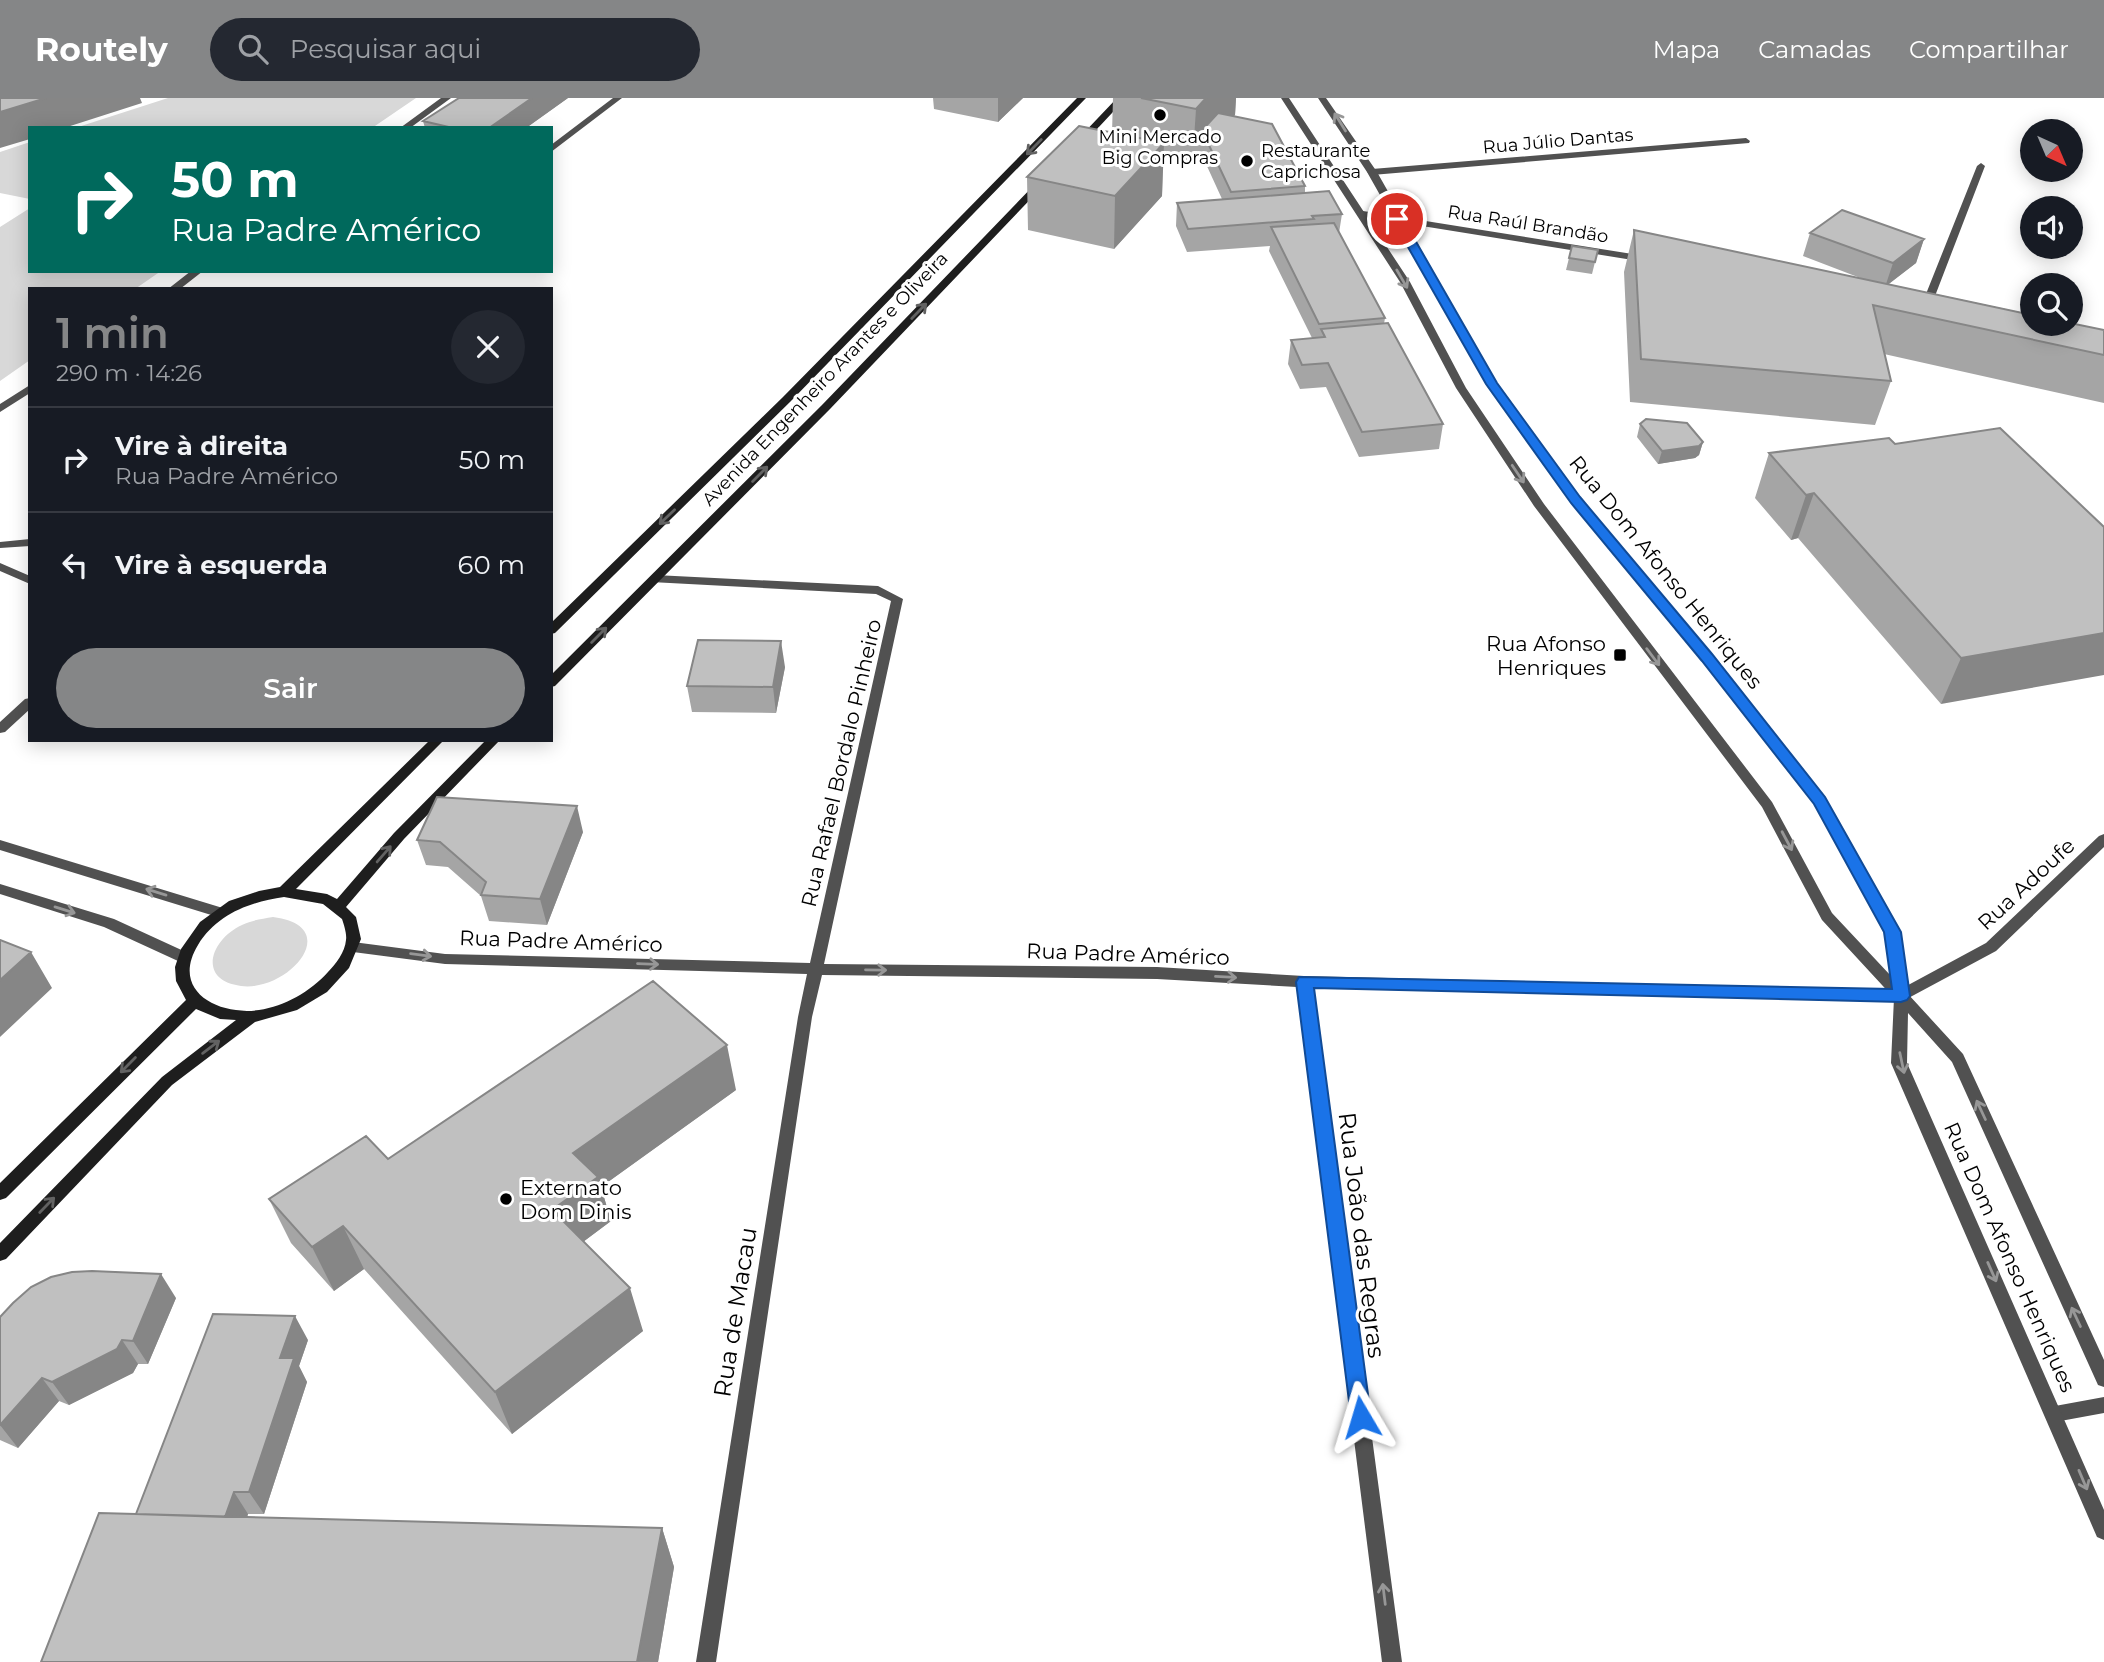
<!DOCTYPE html>
<html lang="pt">
<meta charset="utf-8">
<style>
:root{--surface:#171b24;--page:#242831;--text:#f1f3f6;--muted:#9ea1a6;--line:#363941;--accent:#858687}
body{margin:0;font-family:Montserrat,sans-serif;background:var(--page);color:var(--text);height:100vh;display:flex;flex-direction:column;font-size:26px;white-space:nowrap}
*{box-sizing:border-box;margin:0}
p{font-size:23px;color:var(--muted)}
.icon{flex:none;width:38px;height:38px;fill:none;stroke:currentColor;stroke-width:2;stroke-linecap:round;stroke-linejoin:round}
.map{position:relative;flex:1;overflow:hidden}
.panel{position:absolute;left:28px;top:189px;width:525px;height:455px;display:flex;flex-direction:column;background:var(--surface);border-radius:0px;box-shadow:0 4px 18px #0003}
.panel>*{flex:none}
.guide{position:absolute;left:28px;top:28px;width:525px;height:147px;border-radius:0px;box-shadow:0 4px 18px #0003;background:#00695c;color:#fff;overflow:hidden}
.needle{width:46px;rotate:136deg}
.fabs{position:absolute;left:2020px;top:21px;display:grid;gap:14px}
.fabs a{display:grid;place-items:center;width:63px;height:63px;border-radius:50%;background:var(--surface);box-shadow:0 4px 18px #0003;font-size:35px}
.pin{position:absolute;display:grid;place-items:center;width:60px;height:60px;color:#fff;margin:-30px;border:4px solid #fff;border-radius:50%;box-shadow:0 2px 7px #0007}
.me{position:absolute;width:77px;margin:-38px;rotate:353deg;stroke-linejoin:round;filter:drop-shadow(0 0 5px #0008)}
.turn{display:flex;align-items:center;gap:24px;height:147px;padding:0 28px;font-size:32px}
.turn .icon{width:91px;height:91px;stroke-width:2.5}
.turn b{display:block;font-size:49px;line-height:60px}
.round{display:grid;place-items:center;flex:none;width:74px;height:74px;border-radius:37px;background:var(--page)}
.head{display:flex;align-items:center;justify-content:space-between;height:119px;padding:0 28px}
h1{font-size:42px;font-weight:600;line-height:52px;color:var(--accent)}
.button{display:flex;gap:14px;margin-top:auto;padding:14px 28px}
.button a{flex:1;height:80px;border-radius:42px;background:var(--accent);color:#fff;font-size:28px;font-weight:600;line-height:80px;text-align:center}
ul{padding:0;list-style:none}
li{display:flex;align-items:center;gap:21px;height:105px;padding:0 28px;border-top:2px solid var(--line)}
li div{flex:1}
li b{display:block;font-size:26px}
li em{font-style:normal}
header{display:flex;align-items:center;gap:42px;box-sizing:border-box;height:98px;padding:0 35px;background:var(--accent);color:#fff}
header strong{font-size:33px}
nav{display:flex;gap:38px;margin-inline-start:auto;font-size:24px}
.search{width:490px;height:63px;background:var(--page);display:flex;align-items:center;gap:18px;box-sizing:border-box;padding:0 24px;border-radius:38px;color:var(--muted);font-size:26px}
.map>svg:first-child{display:block}
</style>
<header>
<strong>Routely</strong>
<div class="search"><svg class="icon" aria-label="search" viewBox="0 0 24 24"><circle cx="10" cy="10" r="6"/><path d="M15 15l6 6"/></svg>Pesquisar aqui</div>
<nav><a>Mapa</a><a>Camadas</a><a>Compartilhar</a></nav>
</header>
<div class="map">
<svg width="2104" height="1564" viewBox="0 0 2104 1564">
<rect width="100%" height="100%" fill="#fff"/>
<!-- green -->
<path fill="#d8d8d8" d="M168,0H416L372,30H75Z
M30,44V101L0,95V54Z
M30,110V173H161L135,191H30V262L0,283V129Z
M273,819C345,828 289,894 241,888C196,882 211,841 242,827C252,822 262,821 273,819Z"/>
<g fill="none" stroke-linecap="round" stroke-linejoin="round">
<!-- service -->
<path fill="#515151" fill-rule="evenodd" d="M613,0H622L551,54V47Z
M30,441V448L0,450V444Z
M0,465L30,478V486L0,473Z
M30,600V611L5,634L0,635V624L25,601Z"/>
<!-- minor -->
<path fill="#515151" fill-rule="evenodd" d="M441,0H451L410,30H400Z
M1746,40L1750,43L1749,45L1372,77L1367,74L1372,71Z
M1981,65L1985,68L1930,211L1921,213L1920,211L1977,68Z
M1363,113L1645,158L1650,161L1645,164L1360,118V114Z
M191,173H203L180,191H168Z
M30,287V295L0,314V306Z
M655,477L878,488L903,501L824,866L1157,869L1304,878L1899,892L1986,845L2099,738L2104,736V749L1996,853L1901,904L1312,890L1402,1564H1382L1297,889L1157,881L822,877L812,919L716,1564H696L798,919L807,876L445,866L353,854L348,853L346,849L348,845L353,844L445,856L810,865L891,503L876,496L651,484L649,481Z
M2104,1299V1315L2055,1324L2049,1322L2046,1316L2049,1310L2055,1308Z"/>
<!-- tertiary -->
<path fill="#515151" fill-rule="evenodd" d="M1281,0H1289L1410,184L1466,290L1544,406L1772,704L1832,815L1891,878L1886,834L1815,706L1703,563L1571,404L1488,288L1367,74L1318,0H1326L1377,74L1497,286L1579,400L1711,557L1825,700L1900,834L1908,896L1963,956L2104,1262V1289L2098,1287L1952,964L1908,915L1907,965L2104,1412V1442L2097,1439L1891,965L1894,900L1822,822L1762,709L1534,408L1456,290L1400,184Z
M0,742L226,811L228,815L221,820L0,752Z
M0,786L114,821L188,855L190,859L188,863H178L104,829L0,796Z"/>
<!-- secondary -->
<path fill="#1e1e1e" fill-rule="evenodd" d="M1077,0H1086L791,303L555,535L551,536V525L783,299Z
M1117,0H1126L1084,45H1078V41Z
M1037,84L1045,86L830,311L555,588L551,589V577L822,307Z
M430,642H444L296,791L327,796L337,801L394,735L486,642H500L404,741L346,809L356,819L361,841L349,870L327,894L297,912L255,924L172,987L6,1161L0,1163V1145L162,979L236,922L220,921L196,911L6,1100L0,1102V1085L186,902L176,883L175,869L181,851L200,824L229,803L259,793L280,789ZM284,799L323,806L342,821C344,827 347,836 346,842C345,854 336,866 328,874C310,894 285,908 259,912C218,918 170,893 198,847C217,816 250,804 284,799Z"/>
</g>
<!-- wall -->
<path fill="#a5a5a5" d="M459,0H568L526,30H425L423,23Z
M933,0H1023L998,24L934,11Z
M1113,0H1236L1235,17L1233,18L1305,88V95L1342,116L1339,135L1385,220L1384,226L1443,326L1439,351L1359,359L1326,289L1300,291L1288,266L1291,242L1312,240L1269,153L1270,148L1187,154L1176,128L1177,105L1222,101L1206,66L1163,57L1162,98L1114,151L1028,132L1027,79L1112,35Z
M1634,132L1863,181L1803,158L1810,135L1924,141L1916,165L1888,186L2104,232V305L1884,256L1891,283L1875,327L1630,304L1624,174Z
M1598,152L1592,176L1566,172L1569,160Z
M1640,326L1703,344L1699,357L1695,360L1658,366L1637,339Z
M1895,346L2104,429L1941,606L1798,440L1791,442L1755,400L1769,355Z
M785,569L776,615L692,614L687,588Z
M583,734L547,827L489,823L481,798L448,769L426,767L417,742Z
M736,992L601,1089L611,1123L584,1143L643,1233L512,1336L364,1171L334,1193L291,1145L269,1101L388,1061Z
M176,1200L148,1266H138L133,1275L69,1307L59,1303L18,1350L0,1342V1219Z
M308,1242L299,1268L307,1284L264,1416H248L247,1419L662,1430L674,1469L658,1564H41L136,1416Z"/>
<!-- shaded-wall -->
<path fill="#868686" d="M46,0H140L142,5L64,30H30V41L0,50V14Z
M532,0H568L526,30H489Z
M998,0H1023L998,24Z
M1206,0H1236L1235,17L1208,46L1207,43L1194,41L1196,11Z
M1164,45L1162,98L1114,151L1115,98Z
M1924,141L1916,165L1885,189L1893,165Z
M1703,344L1699,357L1695,360L1658,366L1662,353Z
M1814,395L1798,440L1791,442L1806,397Z
M2104,535V577L1941,606L1961,560Z
M781,543L785,569L776,615L773,589Z
M577,708L583,734L547,827L540,801Z
M31,854L52,890L0,939V882Z
M727,947L736,992L601,1089L611,1123L567,1156L552,1112L573,1055Z
M343,1128L364,1171L334,1193L312,1149Z
M161,1176L176,1200L148,1266L133,1243Z
M630,1190L643,1233L512,1336L495,1294Z
M295,1218L308,1242L299,1268L307,1284L264,1416L249,1394L280,1260Z
M122,1242L138,1266L133,1275L69,1307L52,1284Z
M42,1280L59,1303L18,1350L0,1327Z
M234,1394L248,1416L235,1457L220,1435Z
M662,1430L674,1469L658,1564H637Z"/>
<!-- building -->
<path fill="#c0c0c0" stroke="#868686" stroke-width="2" d="M0,0H46L0,14Z
M459,0H532L489,30H453L423,23Z
M1141,0H1206L1196,11Z
M1218,15L1272,26L1305,88L1231,94L1207,43L1194,41Z
M1079,28L1164,45L1115,98L1027,79Z
M1329,93L1342,116L1312,118L1314,121L1188,131L1177,105Z
M1842,112L1924,141L1893,165L1810,135Z
M1334,125L1385,220L1319,226L1271,129Z
M1634,132L2032,217V226L2070,225L2104,232V257L1873,207L1891,283L1641,261Z
M1572,148L1598,152L1595,164L1569,160Z
M1388,225L1443,326L1362,334L1328,265L1302,267L1291,242L1325,239L1321,231Z
M1646,321L1687,325L1703,344L1699,348L1662,353L1640,326Z
M2000,330L2104,429V535L1961,560L1814,395L1806,397L1769,355L1889,340L1895,346Z
M698,542L781,543L773,589L687,588Z
M437,699L577,708L540,801L481,797L486,784L440,744L417,742Z
M0,842L31,854L0,882Z
M653,883L727,947L573,1055L598,1079L552,1112L630,1190L495,1294L343,1128L312,1149L269,1101L366,1038L388,1061Z
M92,1173L161,1176L133,1243L122,1242L117,1251L52,1284L42,1280L0,1327V1219L13,1205L31,1189L51,1179L72,1174Z
M213,1216L295,1218L280,1260H294L249,1394H234L225,1419L136,1416Z
M99,1415L662,1430L637,1564H41Z"/>
<!-- one-way arrows -->
<defs><path id="oneway-shaft" d="M-6 0H5M1.5-3L5.5 0L1.5 3" fill="none" stroke-width="1.6" stroke-linecap="round" stroke-linejoin="round" transform="scale(1.75)"/></defs>
<g stroke="#979797">
<use href="#oneway-shaft" transform="translate(1340 24) rotate(-122)"/>
<use href="#oneway-shaft" transform="translate(1402 181) rotate(60)"/>
<use href="#oneway-shaft" transform="translate(1518 376) rotate(56)"/>
<use href="#oneway-shaft" transform="translate(1653 559) rotate(53)"/>
<use href="#oneway-shaft" transform="translate(1787 743) rotate(62)"/>
<use href="#oneway-shaft" transform="translate(156 794) rotate(-163)"/>
<use href="#oneway-shaft" transform="translate(65 812) rotate(17)"/>
<use href="#oneway-shaft" transform="translate(421 857) rotate(7)"/>
<use href="#oneway-shaft" transform="translate(648 866) rotate(2)"/>
<use href="#oneway-shaft" transform="translate(876 872) rotate(1)"/>
<use href="#oneway-shaft" transform="translate(1226 879) rotate(3)"/>
<use href="#oneway-shaft" transform="translate(1902 965) rotate(78)"/>
<use href="#oneway-shaft" transform="translate(1981 1012) rotate(-115)"/>
<use href="#oneway-shaft" transform="translate(1992 1174) rotate(66)"/>
<use href="#oneway-shaft" transform="translate(2076 1219) rotate(-115)"/>
<use href="#oneway-shaft" transform="translate(2083 1382) rotate(67)"/>
<use href="#oneway-shaft" transform="translate(1384 1496) rotate(-97)"/>
</g>
<g stroke="#626262">
<use href="#oneway-shaft" transform="translate(1034 49) rotate(134)"/>
<use href="#oneway-shaft" transform="translate(919 213) rotate(-46)"/>
<use href="#oneway-shaft" transform="translate(760 376) rotate(-45)"/>
<use href="#oneway-shaft" transform="translate(667 419) rotate(136)"/>
<use href="#oneway-shaft" transform="translate(599 537) rotate(-45)"/>
<use href="#oneway-shaft" transform="translate(384 756) rotate(-49)"/>
<use href="#oneway-shaft" transform="translate(211 949) rotate(-37)"/>
<use href="#oneway-shaft" transform="translate(128 967) rotate(135)"/>
<use href="#oneway-shaft" transform="translate(47 1107) rotate(-46)"/>
</g>
<!-- route -->
<path fill="#1a73e8" stroke="#114b97" stroke-width="2" d="M1397,118L1403,121L1497,285L1580,399L1712,556L1825,699L1901,834L1910,898L1907,902L1901,904L1314,890L1371,1319L1368,1326L1361,1328L1354,1326L1351,1319L1296,884L1299,879L1892,891L1884,834L1814,706L1702,563L1571,405L1486,286L1392,121Z"/>
<!-- markers -->
<g fill="#000" stroke="#fff" stroke-width="2.5">
<circle cx="1160" cy="17" r="7"/>
<circle cx="1247" cy="63" r="7"/>
<rect x="1613" y="550" width="14" height="14" rx="3.5"/>
<circle cx="506" cy="1101" r="7"/>
</g>
<g text-anchor="middle" dominant-baseline="central" stroke-width="6" stroke-linejoin="round" paint-order="stroke">
<!-- far-poi labels -->
<g font-size="18" fill="#000" stroke="#fff">
<text x="1160" y="39">Mini Mercado<tspan x="1160" dy="21">Big Compras</tspan></text>
<text x="1261" y="53" text-anchor="start">Restaurante<tspan x="1261" dy="21">Caprichosa</tspan></text>
</g>
<!-- far-street labels -->
<g font-size="18" fill="#000" stroke="#fff">
<text transform="translate(1558 43) rotate(-5)">Rua Júlio Dantas</text>
<text transform="translate(1528 126) rotate(9)">Rua Raúl Brandão</text>
<text transform="translate(825 281) rotate(-46)">Avenida Engenheiro Arantes e Oliveira</text>
</g>
<!-- street labels -->
<g font-size="21" fill="#000" stroke="#fff">
<text transform="translate(1666 474) rotate(51)">Rua Dom Afonso Henriques</text>
<text transform="translate(841 665) rotate(-77)">Rua Rafael Bordalo Pinheiro</text>
<text transform="translate(2026 786) rotate(-43)">Rua Adoufe</text>
<text transform="translate(561 843) rotate(2)">Rua Padre Américo</text>
<text transform="translate(1128 856) rotate(2)">Rua Padre Américo</text>
<text transform="translate(2010 1159) rotate(66)">Rua Dom Afonso Henriques</text>
</g>
<!-- poi labels -->
<g font-size="21" fill="#000" stroke="#fff" text-anchor="end">
<text x="1606" y="545">Rua Afonso<tspan x="1606" dy="24">Henriques</tspan></text>
<text x="520" y="1089" text-anchor="start">Externato<tspan x="520" dy="24">Dom Dinis</tspan></text>
</g>
<!-- near-street labels -->
<g font-size="24" fill="#000" stroke="#fff">
<text transform="translate(1362 1137) rotate(83)">Rua João das Regras</text>
<text transform="translate(735 1214) rotate(-81)">Rua de Macau</text>
</g>
</g>
</svg>
<div class="fabs">
<a><svg class="needle" viewBox="-14 -14 28 28"><path d="M0-13l5 13h-10z" fill="#e53935"/><path d="M0 13l5-13h-10z" fill="#9ea1a6"/></svg></a>
<a><svg class="icon" aria-label="sound" viewBox="0 0 24 24"><path d="M4 9h4l5-4v14l-5-4H4zM17 9q2 3 0 6"/></svg></a>
<a><svg class="icon" aria-label="search" viewBox="0 0 24 24"><circle cx="10" cy="10" r="6"/><path d="M15 15l6 6"/></svg></a>
</div>
<div class="pin" style="left:1397px;top:121px;background:#d93025"><svg class="icon" aria-label="arrive" viewBox="0 0 24 24"><path d="M6 21V4h12l-3 4 3 4H6"/></svg></div>
<svg class="me" style="left:1361px;top:1319px" viewBox="-20 -20 40 40"><path d="M0-17L14 15 0 8-14 15z" fill="#1a73e8" stroke="#fff" stroke-width="4"/></svg>
<div class="guide">
<div class="turn"><svg class="icon" aria-label="right" viewBox="0 0 24 24"><path d="M7 20v-9h11M14 6l5 5-5 5"/></svg><div><b>50 m</b>Rua Padre Américo</div></div>
</div>
<section class="panel">
<div class="head"><div><h1>1 min</h1><p>290 m · 14:26</p></div><a class="round"><svg class="icon" aria-label="close" viewBox="0 0 24 24"><path d="M6 6l12 12M18 6L6 18"/></svg></a></div>
<ul>
<li><svg class="icon" aria-label="right" viewBox="0 0 24 24"><path d="M7 20v-9h11M14 6l5 5-5 5"/></svg><div><b>Vire à direita</b><p>Rua Padre Américo</p></div><em>50 m</em></li>
<li><svg class="icon" aria-label="left" viewBox="0 0 24 24"><path d="M17 20v-9H6M10 6l-5 5 5 5"/></svg><div><b>Vire à esquerda</b></div><em>60 m</em></li>
</ul>
<div class="button"><a>Sair</a></div>
</section>
</div>
